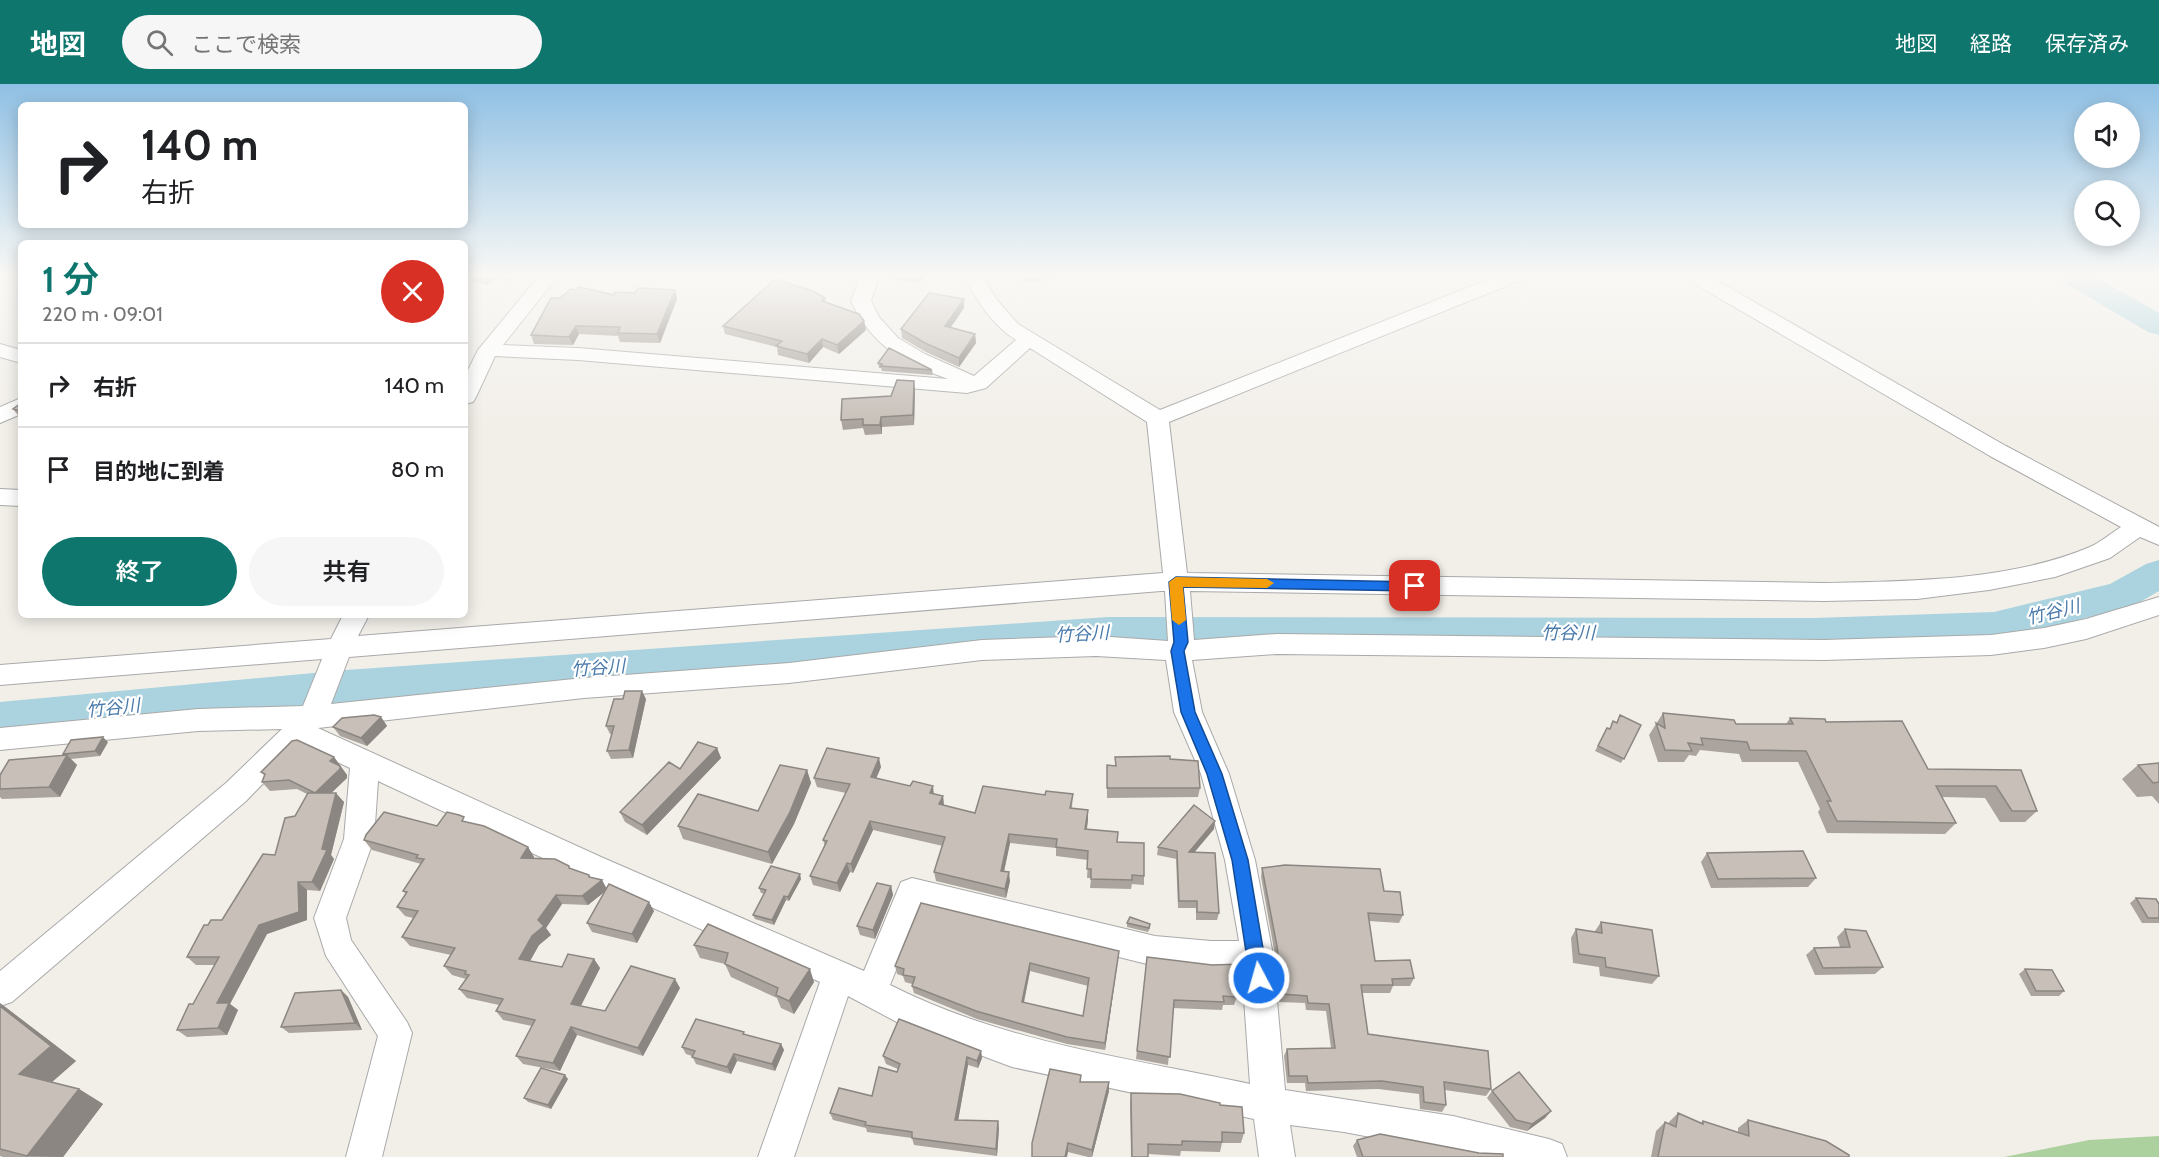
<!DOCTYPE html>
<html lang="ja">
<meta charset="utf-8">
<style>
:root{--surface:#fff;--page:#f6f6f6;--text:#202124;--muted:#757577;--line:#e0e0e0;--accent:#0f766e}
body{margin:0;font-family:Cabin,"Noto Sans JP",sans-serif;background:var(--page);color:var(--text);height:100vh;display:flex;flex-direction:column;font-size:22px;white-space:nowrap}
*{box-sizing:border-box;margin:0}
p{font-size:20px;color:var(--muted)}
.icon{flex:none;width:33px;height:33px;fill:none;stroke:currentColor;stroke-width:2;stroke-linecap:round;stroke-linejoin:round}
.map{position:relative;flex:1;overflow:hidden}
.sheet{position:absolute;left:18px;top:156px;width:450px;height:378px;display:flex;flex-direction:column;background:var(--surface);border-radius:9px;box-shadow:0 3px 15px #0003}
.sheet>*{flex:none}
.guide{position:absolute;left:18px;top:18px;width:450px;height:126px;border-radius:9px;box-shadow:0 3px 15px #0003;background:#fff;color:var(--text);overflow:hidden}
.tools{position:absolute;left:2074px;top:18px;display:grid;gap:12px}
.tools a{display:grid;place-items:center;width:66px;height:66px;border-radius:50%;background:var(--surface);box-shadow:0 3px 15px #0003;font-size:30px}
.pin{position:absolute;display:grid;place-items:center;width:51px;height:51px;color:#fff;margin:-26px;border-radius:12px;box-shadow:0 3px 9px #0006}
.me{position:absolute;width:66px;margin:-33px;rotate:354deg;stroke-linejoin:round;filter:drop-shadow(0 0 4px #0008)}
.turn{display:flex;align-items:center;gap:21px;height:126px;padding:0 24px;font-size:27px}
.turn .icon{width:78px;height:78px;stroke-width:2.5}
.turn b{display:block;font-size:42px;line-height:51px}
.round{display:grid;place-items:center;flex:none;width:63px;height:63px;border-radius:32px;background:var(--page)}
.overview{display:flex;align-items:center;justify-content:space-between;height:102px;padding:0 24px}
h1{font-size:36px;font-weight:600;line-height:45px;color:var(--accent)}
.action{display:flex;gap:12px;margin-top:auto;padding:12px 24px}
.action a{flex:1;height:69px;border-radius:36px;background:var(--accent);color:#fff;font-size:24px;font-weight:600;line-height:69px;text-align:center}
.action a+a{background:var(--page);color:var(--text)}
ul{padding:0;list-style:none}
li{display:flex;align-items:center;gap:18px;height:84px;padding:0 24px;border-top:2px solid var(--line)}
li div{flex:1}
li b{display:block;font-size:22px}
li em{font-style:normal}
header{display:flex;align-items:center;gap:36px;box-sizing:border-box;height:84px;padding:0 30px;background:var(--accent);color:#fff}
header strong{font-size:28px}
nav{display:flex;gap:33px;margin-inline-start:auto;font-size:21px}
.search{width:420px;height:54px;background:var(--page);display:flex;align-items:center;gap:15px;box-sizing:border-box;padding:0 21px;border-radius:33px;color:var(--muted);font-size:22px}
.map>svg:first-child{display:block}
</style>
<header>
<strong>地図</strong>
<div class="search"><svg class="icon" aria-label="search" viewBox="0 0 24 24"><circle cx="10" cy="10" r="6"/><path d="M15 15l6 6"/></svg>ここで検索</div>
<nav><a>地図</a><a>経路</a><a>保存済み</a></nav>
</header>
<div class="map">
<svg width="2159" height="1073" viewBox="0 0 2159 1073">
<rect width="100%" height="100%" fill="#f2efe9"/>
<!-- forest -->
<path fill="#add19e" d="M2159,1052V1073H2004L2089,1056Z"/>
<g fill="none" stroke-linecap="round" stroke-linejoin="round">
<!-- river -->
<path fill="#aad3df" fill-rule="evenodd" d="M2059,192H2094L2159,229V251L2148,248L2063,198Z
M2159,476V507L2135,521L1994,558L1814,564L1108,563L346,618L0,652V618L346,586L1108,533L1814,534L1994,528L2110,500L2146,480Z"/>
<!-- minor casing -->
<g stroke="#a9a9a9" stroke-width="2">
<path id="minor" d="M539,192H558L503,261L578,264L948,295C902,278 873,263 851,217L861,192H879L871,217L879,233L898,254L925,270L974,292L1016,256C992,241 977,216 963,192H982L997,216L1018,240L1160,326L1497,192H1523L1521,196L1169,338L1187,489L1824,499C1911,497 2009,497 2090,463C2101,458 2111,449 2121,443L1990,372L1688,196L1686,192H1709L2006,362L2159,443V461L2140,453L2110,474L2055,493L1989,506L1917,515L1824,517L1190,507L1194,556L1277,550L1824,556L1991,551L2044,544L2086,535L2159,513V531L2086,555L2044,564L1991,571L1824,576L1277,570L1192,576L1202,628L1229,690L1255,776L1273,871L1285,1006L1453,1032L1549,1055L1562,1060L1567,1073H1475L1344,1048L1290,1041L1295,1073H1259L1254,1035L1012,983L908,944L848,912L794,1073H758L820,898L579,791L378,697L374,755L346,834L351,856L407,938L412,949L382,1073H346L378,952L326,872L314,834L344,755L350,684L301,661L246,717L12,918L0,922V887L226,699L282,645L198,647L0,666V644L198,625L303,622L322,575L0,601V581L331,555L343,531H369L358,552L1163,489L1147,338L1030,264L986,304L967,309L578,276L495,272L476,313L473,318L465,320V292L478,266ZM1161,507H1165L1168,557L1096,552L982,556L789,579L584,594L331,620L349,573ZM1096,572L1166,576L1174,628L1201,690L1225,776L1239,857H1211L1155,852L912,794L901,798L864,887L601,773L318,644L584,614L789,599L982,576ZM921,824L1155,882L1211,887L1242,886L1250,1000C1128,974 1002,958 890,901Z
M0,260L21,266V279L0,273Z
M21,314V330L0,339V323Z
M0,405L21,406V422L0,421Z"/>
</g>
<!-- minor -->
<use href="#minor" fill="#fff" fill-rule="evenodd"/>
</g>
<!-- wall -->
<path fill="#aba49e" fill-rule="evenodd" d="M465,192H512L509,197L495,194L487,201L465,196Z
M882,192H926L919,199L882,194Z
M1020,192H1057L1056,195H1043L1042,198L1021,197Z
M675,206L677,215L660,259L620,258L618,252L579,250L573,261L534,260L531,251L560,214Z
M825,214L826,218L864,237L866,246L839,270L823,263L809,279L778,271L777,263L725,250L723,242Z
M964,215V224L951,243L975,250L976,259L959,283L926,268L902,254L901,245Z
M878,279L932,286L933,291L882,287L881,284H879Z
M915,307L914,341L882,343V350L865,351L863,344L843,346L841,336L891,312Z
M21,319V335L13,325Z
M646,615L633,674L611,675L607,667L612,650H610L606,642Z
M1663,629L1736,640H1786L1790,634L1826,638L1928,685L2021,686L2037,727L2025,738H2000L1985,714L1942,713L1956,739L1945,750L1827,749L1818,728L1820,725L1798,678H1742L1739,670L1700,666L1696,672L1689,671L1684,678H1658L1649,651Z
M1620,631L1641,641L1621,679L1595,667L1607,644L1610,645L1613,637L1616,639Z
M381,633L387,642L367,662L340,652L333,643Z
M108,658L100,672L71,675L77,681L60,713L2,715L0,713V691L65,672L63,670Z
M717,664L721,674L647,751L625,738L620,728L680,685Z
M334,673L347,691V694L331,709L344,718L331,771L334,775L320,807L307,806V836L267,850L230,920L238,926L227,951L187,953L177,946L193,920L214,881H196L187,873L208,841L222,836L275,771L307,710L297,705L270,707L262,698L265,692L261,688Z
M1115,673L1200,704L1198,713L1107,714V681L1115,682Z
M2159,679V720L2152,712L2137,713L2122,695L2138,681Z
M881,683L876,694L943,712L944,722L975,729L1045,711L1073,710L1072,724L1088,736L1087,745L1117,758L1144,792V801L1132,800L1131,805L1090,804L1091,794H1087L1088,776L1056,772V764L1010,759L1004,788L1010,797L1006,814L936,797L934,788L943,762L873,746L853,789L850,788L840,808L813,801L810,792L825,762L823,756L846,709L817,703L814,694Z
M807,686L811,699L794,740L772,780L683,755L678,742L758,727Z
M468,738L528,763L534,773L533,775L571,785L591,794L602,796L607,805L654,827L637,859L592,848L587,839L604,808L588,821L562,820L546,844L551,851L539,861L530,877L562,883L594,875L600,884L581,922L605,927L680,904L643,972L577,951L560,987L523,980L516,972L532,942L503,936L496,927L499,921L467,914L459,905L466,895L452,891L444,882L451,871L410,862L402,853L413,834L405,832L397,823L406,810L403,807L421,780L372,766L364,756L437,742Z
M1214,745L1194,768L1219,829L1217,836H1196V824H1178L1176,775L1157,771L1158,763Z
M1707,769L1816,794L1808,803L1711,804L1701,778Z
M1262,784L1384,807L1403,831L1399,839L1369,837L1375,877L1414,894L1410,902H1393L1390,909H1362L1368,950L1491,1005L1486,1012L1445,1006L1446,1021L1442,1028L1420,1025L1419,1010L1378,1005L1306,1007L1305,999H1287L1284,972L1287,965L1331,964L1326,927L1306,926L1305,919L1279,918L1275,871L1261,793Z
M801,795L789,817L786,816L774,841L755,835L753,831L765,810L761,809L759,804Z
M891,802L893,811L875,855L860,851L857,842Z
M2136,814L2159,820V839H2142L2130,819Z
M1601,838L1659,892L1652,900L1600,892L1599,883L1573,879L1571,854L1576,845L1595,848V847Z
M1127,839L1150,844L1148,848L1127,843Z
M708,840L814,898L794,930L781,924L777,914L731,893L725,880L700,874L694,861Z
M1845,845L1883,883L1875,890L1815,891L1806,871L1814,864L1840,863L1837,853Z
M1147,873L1244,907L1242,915H1236L1234,921H1223L1222,926L1173,924L1168,981L1136,975Z
M1118,875L1105,966L1067,960L977,935L914,909L912,902V900L905,898L903,892L897,890L895,882ZM1030,887L1088,902L1083,932L1024,919Z
M2025,885L2064,907L2059,912H2031L2019,890Z
M341,906L348,913L362,946L289,949L281,943Z
M0,919L76,977L52,998L79,1005L103,1020L63,1073H3L0,1072Z
M745,951L781,960L784,966L775,987L737,977L731,990L696,980L692,972L686,970L682,963Z
M981,967L982,974L978,984L968,981L958,1036L999,1044L997,1072L914,1061L912,1054L867,1048L866,1044L833,1036L830,1029L872,1012L897,988L898,985L886,980L883,972Z
M568,995L551,1025L528,1018L524,1014Z
M1081,998L1109,1007L1092,1073H1088L1068,1068L1032,1073Z
M1492,1007L1551,1027L1545,1034L1527,1047L1510,1043L1487,1014Z
M1131,1009L1220,1021L1244,1049L1241,1059H1222L1220,1068L1181,1067L1180,1072L1148,1070V1073H1131L1130,1020Z
M1678,1029L1700,1039L1703,1037L1738,1048V1044L1748,1036L1849,1073H1651L1656,1047L1665,1038L1669,1040V1038Z
M1357,1056L1503,1073H1357L1353,1062Z"/>
<!-- shaded-wall -->
<path fill="#8b8681" d="M484,192H495V194L487,201Z
M507,192H512L509,197Z
M918,192H926L919,199Z
M675,206L677,215L660,259L657,250Z
M964,215V224L946,250L945,242Z
M864,237L866,246L839,270L837,261Z
M576,242L579,250L573,261L569,253Z
M975,250L976,259L959,283V274Z
M822,255L823,263L809,279L807,270Z
M914,297L915,307L914,341L913,331Z
M881,333L882,343V350L880,341Z
M642,607L646,615L633,674L629,666Z
M381,633L387,642L367,662L361,654Z
M103,653L108,658L100,672L95,667Z
M717,664L721,674L647,751L642,741Z
M67,671L77,681L60,713L49,703Z
M334,673L347,691V694L322,718L315,709L330,677Z
M879,674L881,683L873,702L871,693Z
M807,686L811,699L794,740L772,780L768,768Z
M933,702L934,712L930,709Z
M336,709L344,718L331,771L334,775L320,807L312,798L322,765Z
M943,712L944,722L939,720Z
M1088,726V736L1085,754V745Z
M870,737L873,746L853,789L851,780Z
M1215,737L1214,745L1188,776L1189,768Z
M1009,750L1010,759L1002,796L1001,787Z
M528,763L534,773L527,784L521,774Z
M847,779L850,788L840,808L837,799Z
M1009,788L1010,797L1006,814L1005,805Z
M800,790L801,795L789,817L788,813Z
M589,791L595,801L602,796L607,806L588,821L582,812Z
M298,798L307,806V836L267,850L230,920L238,926L227,951L218,944L217,919L259,841Z
M891,802L893,811L875,855L873,846Z
M556,811L562,820L546,844L551,851L539,861L526,884L519,875L538,836Z
M784,812L786,816L774,841L772,836Z
M649,818L654,827L637,859L632,850Z
M1119,867L1118,875L1105,966V959Z
M594,875L600,884L577,929L571,920Z
M1030,879V887L1022,926V918Z
M810,885L814,898L794,930L789,917Z
M675,895L680,904L643,972L638,964Z
M341,906L348,913L362,946L355,939Z
M0,919L76,977L44,1005L19,990Z
M571,943L577,951L560,987L553,979Z
M781,960L784,966L775,987L772,980Z
M981,967L982,974L978,984L977,977Z
M734,970L737,977L731,990L727,983Z
M967,973L968,981L957,1043L955,1036Z
M565,991L568,995L551,1025L548,1021Z
M1109,998V1007L1092,1073V1066Z
M79,1005L103,1020L63,1073L27,1072Z
M1551,1027L1545,1034L1527,1047L1532,1040Z
M998,1037L999,1044L997,1072L996,1065Z
M1068,1059V1068L1067,1073H1065Z"/>
<!-- building -->
<path fill="#c7bfb8" stroke="#8b8681" stroke-width="1.5" fill-rule="evenodd" d="M775,195L813,207L825,214L822,217L859,230L864,237L837,261L822,255L807,270L776,262L782,257L723,242Z
M579,203L614,211L615,208L635,209L638,204L675,206L657,250L618,249L620,243L576,242L569,253L531,251L551,214H560L571,205L576,206Z
M929,209L964,215L945,242L975,250L959,274L925,259L901,245Z
M889,264L932,286L881,282L882,280L878,279Z
M897,296L914,297L913,331L881,333L880,341H863V335L841,336L842,315L891,312Z
M21,319V327L13,325Z
M625,607H642L629,666L607,667L614,642H606L614,615H623Z
M1663,629L1734,636L1736,640H1793L1790,634L1825,635L1826,638L1902,637L1928,685L2021,686L2037,727H2012L1996,702H1936L1956,739L1837,737L1827,717H1831L1806,667L1750,666L1747,658L1701,654L1703,661L1688,659L1692,667L1665,666L1656,639L1665,644Z
M374,631L381,633L361,654L333,643L342,634Z
M1620,631L1641,641L1624,675L1598,662L1607,644L1610,645L1613,637L1617,639Z
M103,653L95,667L63,670L71,656Z
M297,656L334,673L330,677L340,682V685L315,709H336L322,765L327,766L312,798H298L299,828L259,841L217,919H229L218,944L177,946L189,920H193L219,873H187L204,841H208L211,836H222L263,770L275,771L285,734L295,732L308,709H315L289,696L262,698L265,690L261,688L292,657Z
M698,658L717,664L642,741L620,728L669,678L680,685Z
M827,664L879,674L871,693L910,702L913,697L933,702L930,709L943,712L939,720L975,729L983,702L1045,711L1046,707L1073,710L1070,724L1088,726L1085,745L1118,748L1117,758L1144,759V792L1132,791V796L1091,795V785H1087L1088,767L1056,763L1057,755L1009,750L1001,787L1009,788L1005,805L934,788L945,753L870,737L851,780L847,779L837,799L810,792L827,757L823,756L850,700L814,694Z
M67,671L49,703L0,705V691L9,676Z
M1170,672V675L1198,677L1200,704H1107V681L1116,682L1115,673Z
M2159,679V698L2153,699L2138,681Z
M780,681L807,686L790,728L768,768L678,742L698,710L758,727Z
M1194,721L1215,737L1189,768L1215,769L1219,829L1197,828V817H1179L1177,767L1158,763Z
M384,728L437,742L447,728L459,731L464,733L462,737L484,742L528,763L521,774L555,775L569,782V784L589,791V793L602,796L582,812L556,811L538,836L544,842L532,852L519,875L562,883L568,870L594,875L571,920L605,927L631,882L675,895L638,964L571,943L553,979L516,972L535,936L496,927L503,915L459,905L469,891L465,890L466,887L444,882L455,864L402,853L418,827L397,823L407,808L403,807L424,775L416,774L418,771L364,756L366,751Z
M1803,767L1816,794L1718,795L1707,769Z
M1285,781L1380,785L1384,807L1400,808L1403,831L1368,829L1375,877L1410,876L1414,894L1392,895L1393,901H1361L1368,950L1488,967L1491,1005L1444,998L1446,1021L1424,1018L1423,1003L1382,997L1308,999L1307,992H1289L1287,965L1335,964L1329,920L1308,919L1307,912L1282,910L1277,862L1262,784Z
M771,782L800,790L788,813L784,812L772,836L753,831L766,806L759,804Z
M877,799L891,802L873,846L857,842Z
M609,800L649,818L632,850L587,839Z
M2136,814L2156,815L2159,820V834H2148Z
M921,819L1119,867L1105,959L1067,953L976,927L912,902L915,893L903,891L904,885L895,882ZM1030,879L1089,894L1083,932L1022,918Z
M1130,833L1150,840L1149,844L1127,839Z
M1601,838L1652,846L1659,892L1606,883L1605,874L1579,870L1576,845L1602,849Z
M708,840L810,885L789,917L776,911L778,904L725,880L728,869L694,861Z
M1845,845L1866,847L1883,883L1823,884L1814,864L1850,863Z
M1147,873L1212,881L1242,880L1244,907L1236,906V913L1223,912L1224,918L1174,916L1170,973L1137,967Z
M2025,885L2052,886L2064,907H2036Z
M341,906L355,939L281,943L295,909Z
M0,922L51,962L19,990L79,1005L27,1072L0,1065Z
M696,935L744,948L743,950L781,960L772,980L734,970L727,983L692,973L695,967L682,963Z
M899,935L981,967L977,977L967,973L955,1036L998,1037L996,1065L912,1054V1048L865,1041L866,1038L830,1029L839,1004L872,1012L879,983L897,988L900,980L883,972Z
M541,984L565,991L548,1021L524,1014Z
M1050,985L1081,991L1080,998H1109L1092,1066L1068,1059L1065,1073H1032V1059Z
M1519,988L1551,1027L1532,1040L1516,1036L1492,1007Z
M1131,1009L1180,1010L1220,1019V1021L1242,1023L1244,1049L1222,1048V1058L1182,1057V1061L1148,1060V1073H1132Z
M1678,1029L1703,1040V1037L1749,1052L1748,1036L1826,1057L1849,1071V1073H1658L1665,1038L1676,1043Z
M1380,1050L1479,1069L1503,1070V1073H1363L1357,1056Z"/>
<!-- sky -->
<linearGradient id="sky" x2="0" y2="1"><stop stop-color="#8fc0e4"/><stop offset="0.56" stop-color="#f9f8f5"/><stop offset="1" stop-color="#f9f8f5" stop-opacity="0"/></linearGradient>
<rect width="2159" height="342" fill="url(#sky)"/>
<!-- route -->
<path fill="#1a73e8" stroke="#114b97" stroke-width="1.5" d="M1176,493L1415,498L1421,502L1415,507L1183,503L1188,558L1184,567L1195,628L1222,690L1248,776L1268,894L1265,900L1259,903L1253,900L1250,894L1232,776L1207,690L1181,628L1171,567L1174,558L1169,498Z"/>
<!-- slow -->
<path fill="#f59e0b" d="M1176,493L1267,495L1274,499L1267,504L1183,503L1186,536L1179,541L1172,536L1169,498Z"/>
<g text-anchor="middle" dominant-baseline="central" stroke-width="4.5" stroke-linejoin="round" paint-order="stroke">
<!-- water labels -->
<g font-size="18" font-style="italic" fill="#4a7aab" stroke="#fff">
<text transform="translate(2053 528) rotate(-14)">竹谷川</text>
<text x="1568" y="549">竹谷川</text>
<text transform="translate(1082 550) rotate(-3)">竹谷川</text>
<text transform="translate(598 584) rotate(-4)">竹谷川</text>
<text transform="translate(113 624) rotate(-6)">竹谷川</text>
</g>
</g>
</svg>
<div class="tools">
<a><svg class="icon" aria-label="sound" viewBox="0 0 24 24"><path d="M4 9h4l5-4v14l-5-4H4zM17 9q2 3 0 6"/></svg></a>
<a><svg class="icon" aria-label="search" viewBox="0 0 24 24"><circle cx="10" cy="10" r="6"/><path d="M15 15l6 6"/></svg></a>
</div>
<div class="pin" style="left:1415px;top:502px;background:#d93025"><svg class="icon" aria-label="arrive" viewBox="0 0 24 24"><path d="M6 21V4h12l-3 4 3 4H6"/></svg></div>
<svg class="me" style="left:1259px;top:894px" viewBox="-20 -20 40 40"><circle r="17" fill="#1a73e8" stroke="#fff" stroke-width="3"/><path d="M0-11L8 9 0 5-8 9z" fill="#fff"/></svg>
<div class="guide">
<div class="turn"><svg class="icon" aria-label="right" viewBox="0 0 24 24"><path d="M7 20v-9h11M14 6l5 5-5 5"/></svg><div><b>140 m</b>右折</div></div>
</div>
<section class="sheet">
<div class="overview"><div><h1>1 分</h1><p>220 m · 09:01</p></div><a class="round" style="background:#d93025;color:#fff"><svg class="icon" aria-label="close" viewBox="0 0 24 24"><path d="M6 6l12 12M18 6L6 18"/></svg></a></div>
<ul>
<li><svg class="icon" aria-label="right" viewBox="0 0 24 24"><path d="M7 20v-9h11M14 6l5 5-5 5"/></svg><div><b>右折</b></div><em>140 m</em></li>
<li><svg class="icon" aria-label="arrive" viewBox="0 0 24 24"><path d="M6 21V4h12l-3 4 3 4H6"/></svg><div><b>目的地に到着</b></div><em>80 m</em></li>
</ul>
<div class="action"><a>終了</a><a>共有</a></div>
</section>
</div>
